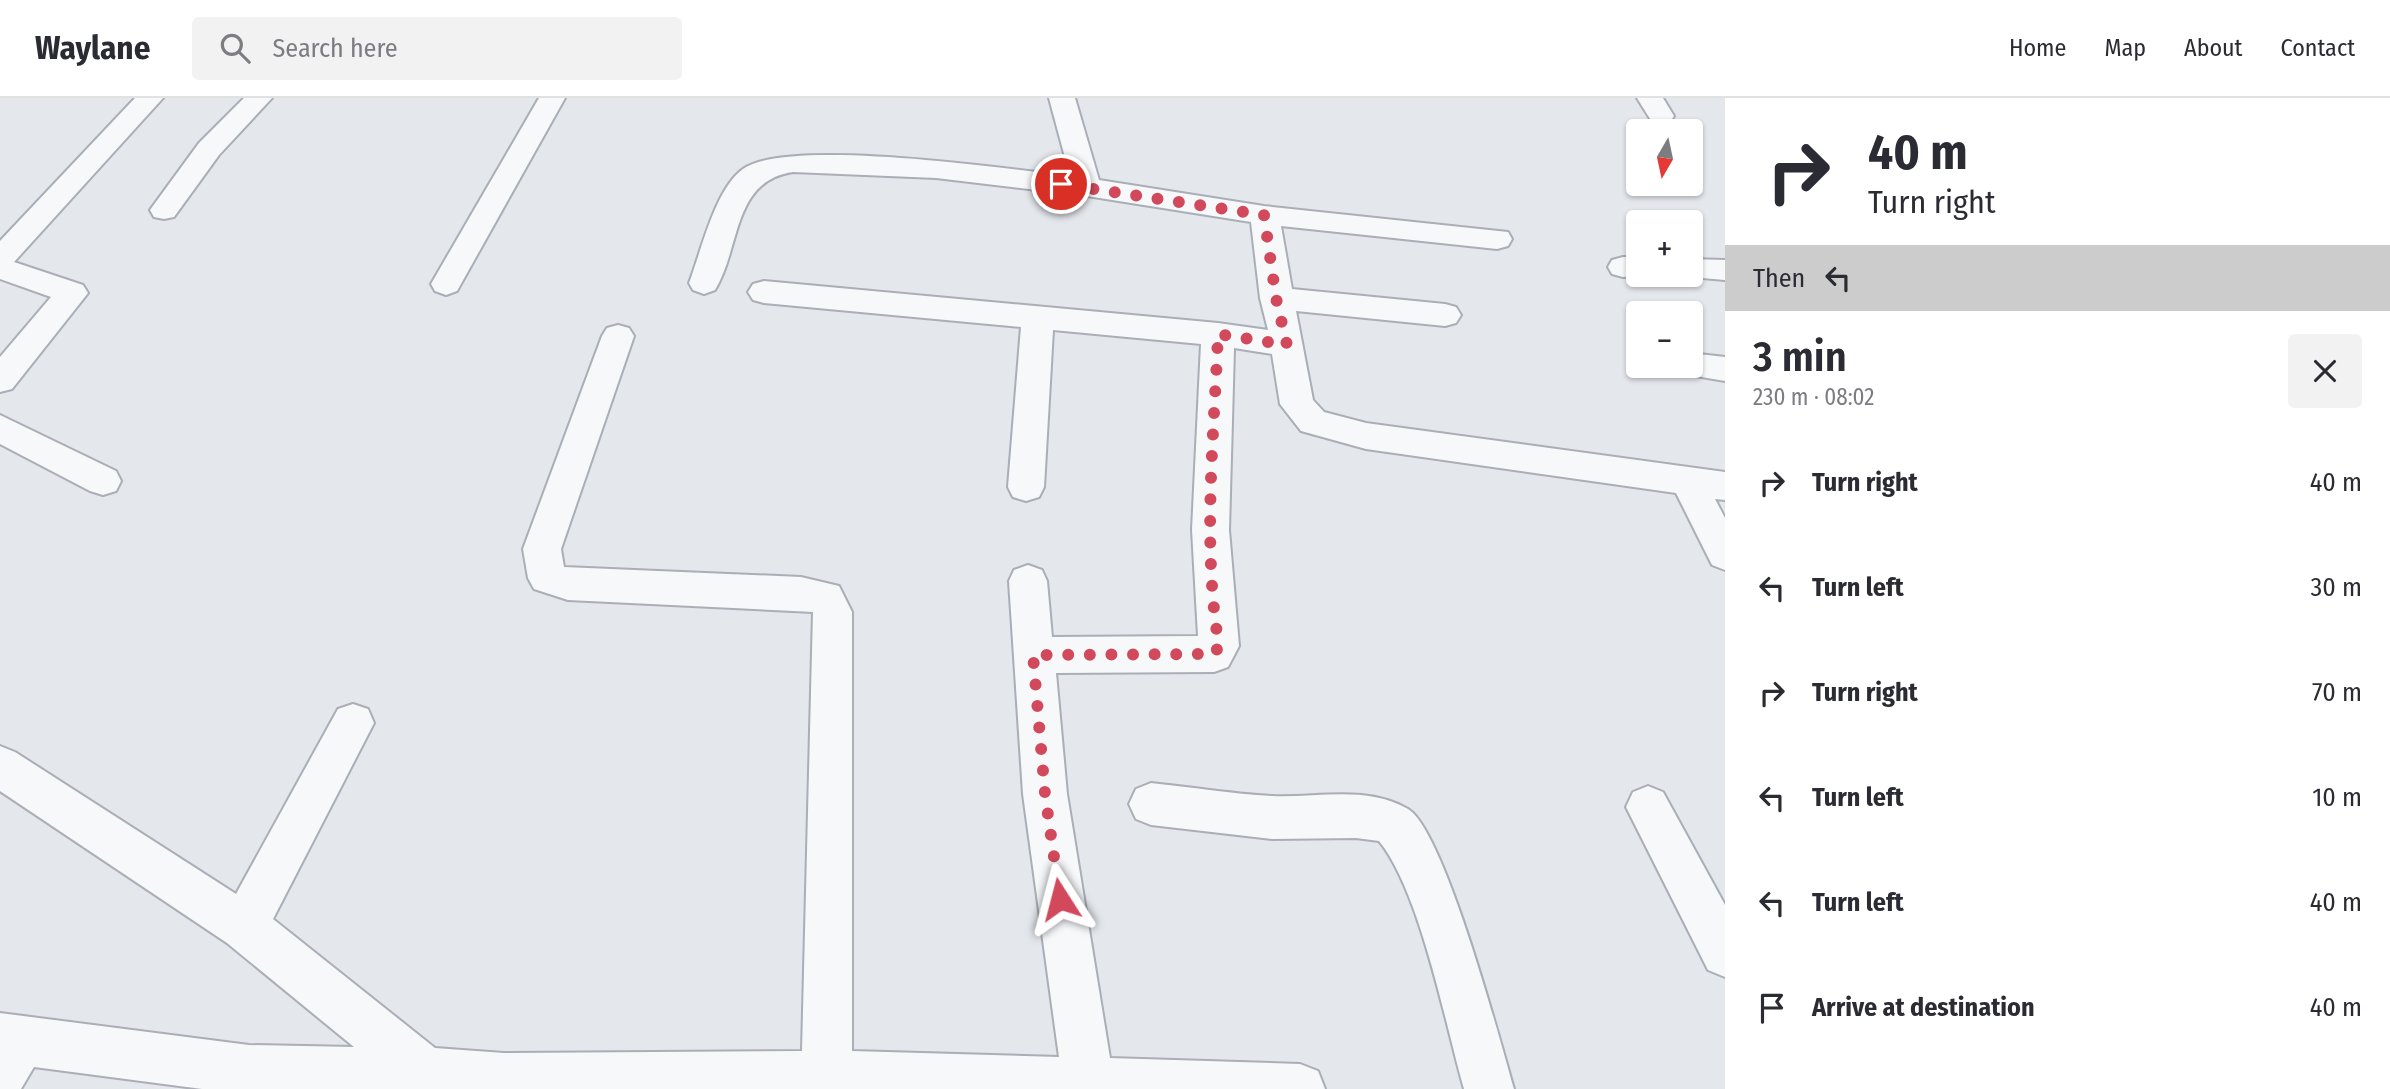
<!DOCTYPE html>
<meta charset="utf-8">
<style>
:root{--surface:#fff;--page:#f2f2f3;--text:#2b2b33;--muted:#7c7c81;--line:#e1e1e2}
body{margin:0;font-family:"Fira Sans Condensed",sans-serif;background:var(--page);color:var(--text);height:100vh;display:flex;flex-direction:column;font-size:26px;white-space:nowrap}
*{box-sizing:border-box;margin:0}
p{font-size:23px;color:var(--muted)}
.icon{flex:none;width:38px;height:38px;fill:none;stroke:currentColor;stroke-width:2;stroke-linecap:round;stroke-linejoin:round}
.map{position:relative;flex:1;overflow:hidden}
.panel{display:flex;flex-direction:column;background:var(--surface);width:665px}
.panel>*{flex:none}
.guide{background:#fff;color:var(--text);overflow:hidden}
.needle{width:46px;rotate:189deg}
.controls{position:absolute;left:1626px;top:21px;display:grid;gap:14px}
.controls a{display:grid;place-items:center;width:77px;height:77px;border-radius:7px;background:var(--surface);box-shadow:0 2px 5px #0004;font-size:35px}
.pin{position:absolute;display:grid;place-items:center;width:60px;height:60px;color:#fff;margin:-30px;border:4px solid #fff;border-radius:50%;box-shadow:0 2px 7px #0007}
.me{position:absolute;width:77px;margin:-38px;rotate:351deg;stroke-linejoin:round;filter:drop-shadow(0 0 5px #0008)}
.turn{display:flex;align-items:center;gap:24px;height:147px;padding:0 28px;font-size:32px}
.turn .icon{width:91px;height:91px;stroke-width:2.5}
.turn b{display:block;font-size:49px;line-height:60px}
.then{display:flex;align-items:center;height:66px;padding:0 28px;background:#0003;gap:14px;font-size:26px}
.round{display:grid;place-items:center;flex:none;width:74px;height:74px;border-radius:7px;background:var(--page)}
.summary{display:flex;align-items:center;justify-content:space-between;height:119px;padding:0 28px}
h1{font-size:42px;font-weight:600;line-height:52px}
ul{padding:0;list-style:none}
li{display:flex;align-items:center;gap:21px;height:105px;padding:0 28px}
li div{flex:1}
li b{display:block;font-size:26px}
li em{font-style:normal}
header{display:flex;align-items:center;gap:42px;box-sizing:border-box;height:98px;padding:0 35px;background:var(--surface);border-bottom:2px solid var(--line)}
header strong{font-size:33px}
nav{display:flex;gap:38px;margin-inline-start:auto;font-size:24px}
.search{width:490px;height:63px;background:var(--page);display:flex;align-items:center;gap:18px;box-sizing:border-box;padding:0 24px;border-radius:7px;color:var(--muted);font-size:26px}
main{display:flex;flex:1;min-height:0}
.map>svg:first-child{display:block}
</style>
<header>
<strong>Waylane</strong>
<div class="search"><svg class="icon" aria-label="search" viewBox="0 0 24 24"><circle cx="10" cy="10" r="6"/><path d="M15 15l6 6"/></svg>Search here</div>
<nav><a>Home</a><a>Map</a><a>About</a><a>Contact</a></nav>
</header>
<main>
<div class="map">
<svg width="1725" height="991" viewBox="0 0 1725 991">
<rect width="100%" height="100%" fill="#e4e7ec"/>
<g fill="none" stroke-linecap="round" stroke-linejoin="round">
<!-- minor casing -->
<g stroke="#a9aeb7" stroke-width="4">
<path id="minor" d="M135,0H163L14,164L83,187L88,195L12,291L0,294V259L51,199L0,181V143Z
M244,0H272L219,57L174,119L164,121L154,119L150,112L199,45Z
M539,0H565L457,193L446,197L435,193L431,186Z
M1049,0H1075L1099,82L1264,108L1508,134L1512,141L1508,148L1497,151L1281,128L1292,191L1445,206L1456,209L1461,217L1456,225L1445,228L1296,213L1313,302L1324,314L1366,325L1725,374V402L1715,401L1725,420V472L1712,467L1676,395L1366,351L1301,333L1280,306L1272,256L1234,250L1229,432L1239,548L1228,569L1214,574L1056,575L1067,696L1110,960L1300,966L1318,973L1325,991H202L34,969L21,991H0V915L249,947L354,949L227,845L0,693V648L15,654L236,796L338,611L353,606L368,611L374,625L273,821L435,950L504,955L802,953L813,514L568,502L534,491L528,480L523,451L602,238L607,230L618,227L629,230L634,238L561,451L564,469L801,479L839,488L852,514V953L1059,959L1023,696L1009,483L1014,472L1028,467L1042,472L1047,483L1052,539L1198,538L1192,432L1201,246L1053,232L1044,389L1039,399L1026,403L1013,399L1008,389L1021,229L764,205L753,202L748,194L753,186L764,183L1218,225L1268,232L1260,200L1251,124L1087,98L936,80L793,74C732,83 741,149 715,192L704,196L693,192L689,185C701,154 715,91 743,71C787,39 1009,71 1070,78Z
M1637,0H1663L1674,18L1670,24H1652Z
M1623,159H1638V177H1647L1623,179L1612,176L1608,169L1612,162Z
M1690,161L1725,162V182L1679,178L1690,177Z
M1690,255L1725,259V283L1678,275L1674,268H1690Z
M0,317L116,373L121,383L116,393L103,397L90,393L0,346Z
M1151,685C1191,689 1232,696 1272,698C1317,700 1367,687 1408,711C1444,732 1500,943 1514,991H1464C1445,925 1420,793 1379,743L1356,740L1272,741L1151,727L1136,721L1129,706L1136,691Z
M1648,688L1663,694L1725,807V879L1708,872L1626,709L1633,694Z"/>
</g>
<!-- minor -->
<use href="#minor" fill="#f7f8fa" fill-rule="evenodd"/>
</g>
<g fill="none" stroke-linecap="round" stroke-linejoin="round">
<!-- route -->
<path stroke="#d1495b" stroke-width="12" stroke-dasharray="0 21.6" d="M1060,801L1045,696L1033,557L1214,556L1219,548C1202,447 1214,339 1218,236L1287,247L1276,200L1264,117L1061,86"/>
</g>
</svg>
<div class="controls">
<a><svg class="needle" viewBox="-14 -14 28 28"><path d="M0-13l5 13h-10z" fill="#e53935"/><path d="M0 13l5-13h-10z" fill="#7c7c81"/></svg></a>
<a>+</a>
<a>−</a>
</div>
<div class="pin" style="left:1061px;top:86px;background:#d93025"><svg class="icon" aria-label="arrive" viewBox="0 0 24 24"><path d="M6 21V4h12l-3 4 3 4H6"/></svg></div>
<svg class="me" style="left:1060px;top:801px" viewBox="-20 -20 40 40"><path d="M0-17L14 15 0 8-14 15z" fill="#d1495b" stroke="#fff" stroke-width="4"/></svg>
</div>
<section class="panel">
<div class="guide">
<div class="turn"><svg class="icon" aria-label="right" viewBox="0 0 24 24"><path d="M7 20v-9h11M14 6l5 5-5 5"/></svg><div><b>40 m</b>Turn right</div></div>
<div class="then">Then<svg class="icon" aria-label="left" viewBox="0 0 24 24"><path d="M17 20v-9H6M10 6l-5 5 5 5"/></svg></div>
</div>
<div class="summary"><div><h1>3 min</h1><p>230 m · 08:02</p></div><a class="round"><svg class="icon" aria-label="close" viewBox="0 0 24 24"><path d="M6 6l12 12M18 6L6 18"/></svg></a></div>
<ul>
<li><svg class="icon" aria-label="right" viewBox="0 0 24 24"><path d="M7 20v-9h11M14 6l5 5-5 5"/></svg><div><b>Turn right</b></div><em>40 m</em></li>
<li><svg class="icon" aria-label="left" viewBox="0 0 24 24"><path d="M17 20v-9H6M10 6l-5 5 5 5"/></svg><div><b>Turn left</b></div><em>30 m</em></li>
<li><svg class="icon" aria-label="right" viewBox="0 0 24 24"><path d="M7 20v-9h11M14 6l5 5-5 5"/></svg><div><b>Turn right</b></div><em>70 m</em></li>
<li><svg class="icon" aria-label="left" viewBox="0 0 24 24"><path d="M17 20v-9H6M10 6l-5 5 5 5"/></svg><div><b>Turn left</b></div><em>10 m</em></li>
<li><svg class="icon" aria-label="left" viewBox="0 0 24 24"><path d="M17 20v-9H6M10 6l-5 5 5 5"/></svg><div><b>Turn left</b></div><em>40 m</em></li>
<li><svg class="icon" aria-label="arrive" viewBox="0 0 24 24"><path d="M6 21V4h12l-3 4 3 4H6"/></svg><div><b>Arrive at destination</b></div><em>40 m</em></li>
</ul>
</section>
</main>
